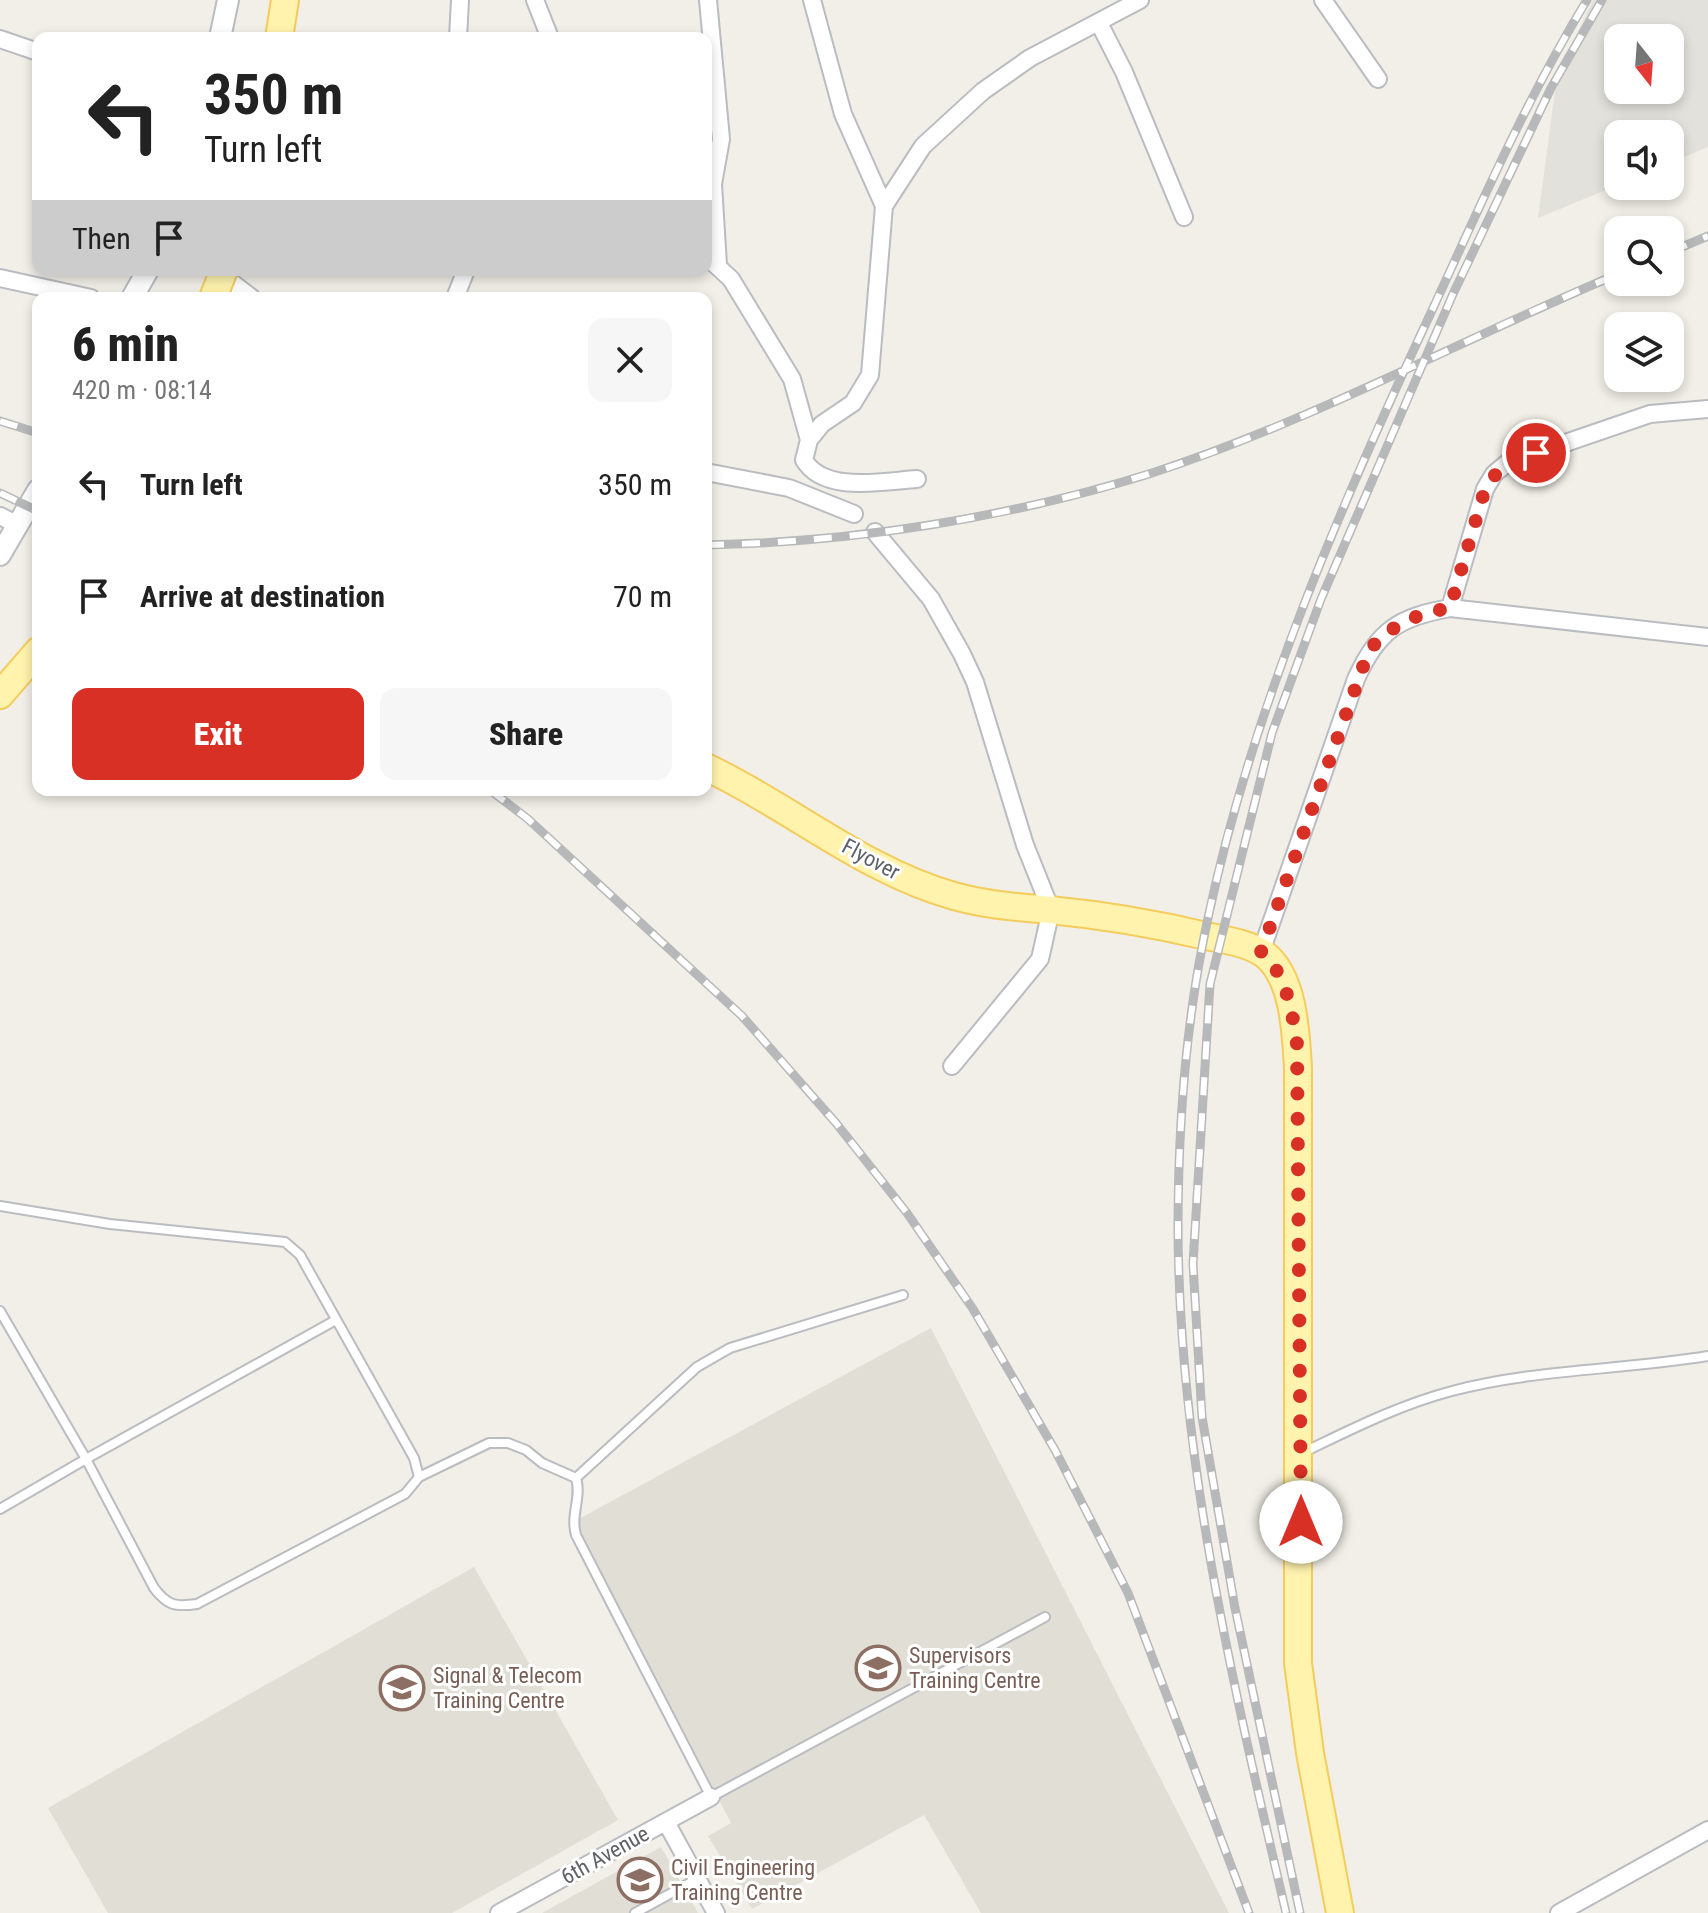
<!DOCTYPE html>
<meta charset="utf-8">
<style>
:root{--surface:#fff;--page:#f6f6f6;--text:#222;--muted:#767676;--accent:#d93025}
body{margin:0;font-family:"Roboto Condensed",sans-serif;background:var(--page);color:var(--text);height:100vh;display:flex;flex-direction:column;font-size:30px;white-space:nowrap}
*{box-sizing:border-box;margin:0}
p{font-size:26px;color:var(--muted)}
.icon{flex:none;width:44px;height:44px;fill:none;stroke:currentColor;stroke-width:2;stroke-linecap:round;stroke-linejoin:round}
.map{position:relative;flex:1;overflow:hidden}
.side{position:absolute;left:32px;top:292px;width:680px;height:504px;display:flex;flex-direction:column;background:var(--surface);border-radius:16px;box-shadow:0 4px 12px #0003}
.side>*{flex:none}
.banner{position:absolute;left:32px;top:32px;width:680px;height:244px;border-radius:16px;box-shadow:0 4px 12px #0003;background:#fff;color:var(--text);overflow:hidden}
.needle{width:52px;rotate:163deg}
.fabs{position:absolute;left:1604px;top:24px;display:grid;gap:16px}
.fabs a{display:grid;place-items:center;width:80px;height:80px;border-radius:16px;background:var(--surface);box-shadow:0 4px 12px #0003;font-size:40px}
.pin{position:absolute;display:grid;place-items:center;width:68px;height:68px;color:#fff;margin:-34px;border:4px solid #fff;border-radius:50%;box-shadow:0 2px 8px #0007}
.me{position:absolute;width:88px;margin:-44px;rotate:0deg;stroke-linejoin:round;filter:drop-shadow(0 0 6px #0008)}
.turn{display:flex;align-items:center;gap:28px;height:168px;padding:0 40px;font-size:36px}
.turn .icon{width:104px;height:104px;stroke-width:2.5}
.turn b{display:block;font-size:56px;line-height:68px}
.then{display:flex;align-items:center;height:76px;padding:0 40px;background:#0003;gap:16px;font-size:30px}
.round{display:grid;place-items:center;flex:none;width:84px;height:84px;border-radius:16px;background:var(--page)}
.headline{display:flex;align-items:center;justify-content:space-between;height:136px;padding:0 40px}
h1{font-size:48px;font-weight:800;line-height:60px}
.primary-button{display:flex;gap:16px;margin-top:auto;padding:16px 40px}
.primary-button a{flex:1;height:92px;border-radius:16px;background:var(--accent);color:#fff;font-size:32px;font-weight:800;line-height:92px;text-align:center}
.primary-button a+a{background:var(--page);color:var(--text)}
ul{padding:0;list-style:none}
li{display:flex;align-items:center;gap:24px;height:112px;padding:0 40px}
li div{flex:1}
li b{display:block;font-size:30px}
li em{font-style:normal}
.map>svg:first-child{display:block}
</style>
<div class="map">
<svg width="1708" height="1913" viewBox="0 0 1708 1913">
<rect width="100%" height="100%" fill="#f1efe7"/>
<!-- industrial -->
<path fill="#e2e1db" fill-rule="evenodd" d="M1593,0H1708V147L1670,163V134H1618V185L1538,218L1557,76ZM1618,38H1670V90H1618Z"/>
<!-- education -->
<path fill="#e1ded5" d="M931,1328L1229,1913H981L924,1815L752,1909L708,1836L731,1823L575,1521Z
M474,1567L618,1820L452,1913H108L48,1808Z
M661,1847L698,1913H542Z"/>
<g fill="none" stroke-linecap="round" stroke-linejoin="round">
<!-- service casing -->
<g stroke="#b9bcc1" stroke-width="12">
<path id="service" d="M0,1206L110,1224L285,1242L300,1255L414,1458L419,1477L405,1494L197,1604C175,1607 168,1606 154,1588L86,1459L0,1509
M0,1311L86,1459L334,1321
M1304,1452C1352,1429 1399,1405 1452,1391C1535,1369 1623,1370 1708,1356
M419,1477L489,1443H508L526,1450L542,1463L576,1478C582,1497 570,1515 576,1535L711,1797L1045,1617
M576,1478L697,1367L730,1348L903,1295
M635,1913L697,1879"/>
</g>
<!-- minor casing -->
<g stroke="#b9bcc1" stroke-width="20">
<path id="minor" d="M535,0L550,38
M708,0L721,139L713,184L718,265
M812,0L843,114L884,206
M1323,0L1378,79
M1099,23L1124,72L1184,217
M458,38L460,0
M0,39L38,52
M706,256L731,279L792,379L809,440
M218,272L252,298
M0,278L91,298
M455,298L466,270
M706,472L789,488L854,514
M917,479C884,481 824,494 804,460L809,440L822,424L853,403L870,375L884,206L923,146L983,91L1030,58L1140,0
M0,516L18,525
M875,532L931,599L962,654L975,682L1025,845L1051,910L1040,959L952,1066
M1450,608L1485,489L1494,474L1507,463L1650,414L1708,409
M1261,952L1356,679C1378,630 1399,617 1450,608L1708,637
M666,1822L716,1913
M499,1913L711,1797
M1559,1913L1708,1830"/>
</g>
<!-- tertiary casing -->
<g stroke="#b9bcc1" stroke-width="24">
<path id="tertiary" d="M220,38L228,0
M132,298L148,270
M0,555L38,490"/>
</g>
<!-- primary casing -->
<g stroke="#f5cc5c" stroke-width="30">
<path id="primary" d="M279,38L285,0
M0,695L38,651
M706,767C789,806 864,871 954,896C986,905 1017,907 1050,910C1102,915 1156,924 1206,936C1225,940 1248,943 1264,954C1294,976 1296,1034 1298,1068V1663L1310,1753L1340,1913"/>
</g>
<!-- service -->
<use href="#service" stroke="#fff" stroke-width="8"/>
<!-- minor -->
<use href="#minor" stroke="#fff" stroke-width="16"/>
<!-- tertiary -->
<use href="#tertiary" stroke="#fff" stroke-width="20"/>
<!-- primary -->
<use href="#primary" stroke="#fff3ae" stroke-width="26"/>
<!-- rail casing -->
<g stroke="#b7b8b9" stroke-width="9">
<path id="rail" d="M1670,252L1708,236
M0,421L38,433
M0,493L38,511
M706,545C855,542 1009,518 1152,473C1312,421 1463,339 1618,274
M490,790L528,819L742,1016L836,1123L907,1213L973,1309L1055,1450L1128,1593L1249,1913
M1286,1913C1234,1688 1179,1461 1178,1229C1178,1127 1186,1018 1208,918C1253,705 1342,503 1434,306C1482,202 1527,98 1587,0
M1300,1913L1235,1608L1202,1417L1193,1264L1210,984L1272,733L1321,599L1453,294L1551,88L1602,0"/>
</g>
<!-- rail -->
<use href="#rail" stroke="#fff" stroke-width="6" stroke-dasharray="18" stroke-linecap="butt"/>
<!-- primary-bridge casing -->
<g stroke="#f5cc5c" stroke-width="30" stroke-linecap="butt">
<path id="primary-bridge" d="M213,298L224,270"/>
</g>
<!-- primary-bridge -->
<use href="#primary-bridge" stroke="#fff3ae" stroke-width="26"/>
</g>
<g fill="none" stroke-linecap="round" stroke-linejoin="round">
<!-- route -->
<path stroke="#d93025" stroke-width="14" stroke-dasharray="0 25.2" d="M1301,1522L1297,1044C1292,1012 1287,974 1261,952L1369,650C1393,624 1415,614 1450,608L1485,489C1498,467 1512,461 1536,453"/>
</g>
<!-- icons -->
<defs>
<g id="university-ring" transform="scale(2.3)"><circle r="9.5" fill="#fff" stroke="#8d6e63" stroke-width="1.5"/><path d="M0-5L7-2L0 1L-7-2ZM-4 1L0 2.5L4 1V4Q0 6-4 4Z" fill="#8d6e63"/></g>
</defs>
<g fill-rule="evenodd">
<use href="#university-ring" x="878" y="1668"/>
<use href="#university-ring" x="402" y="1688"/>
<use href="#university-ring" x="640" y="1880"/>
</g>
<g text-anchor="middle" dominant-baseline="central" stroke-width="6" stroke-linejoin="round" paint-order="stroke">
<!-- street labels -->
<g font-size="22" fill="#5e6268" stroke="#fff">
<text transform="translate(871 859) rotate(28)">Flyover</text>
<text transform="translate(605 1855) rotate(-29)">6th Avenue</text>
</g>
<!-- education labels -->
<g font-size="22" fill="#785e54" stroke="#fff" text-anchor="start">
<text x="909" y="1655">Supervisors<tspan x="909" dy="25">Training Centre</tspan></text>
<text x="433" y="1675">Signal &amp; Telecom<tspan x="433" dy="25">Training Centre</tspan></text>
<text x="671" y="1867">Civil Engineering<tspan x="671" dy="25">Training Centre</tspan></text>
</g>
</g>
</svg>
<div class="fabs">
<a><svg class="needle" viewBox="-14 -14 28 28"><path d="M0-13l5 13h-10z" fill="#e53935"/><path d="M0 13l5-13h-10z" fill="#767676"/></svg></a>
<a><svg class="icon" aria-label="sound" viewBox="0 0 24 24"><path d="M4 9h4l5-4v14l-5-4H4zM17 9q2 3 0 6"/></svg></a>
<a><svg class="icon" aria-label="search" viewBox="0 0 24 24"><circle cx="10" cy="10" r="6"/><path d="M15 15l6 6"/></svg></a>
<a><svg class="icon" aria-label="layers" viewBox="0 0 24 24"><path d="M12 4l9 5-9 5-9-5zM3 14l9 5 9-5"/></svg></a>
</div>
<div class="pin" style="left:1536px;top:453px;background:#d93025"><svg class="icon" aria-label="arrive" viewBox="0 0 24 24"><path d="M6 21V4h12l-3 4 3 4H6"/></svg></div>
<svg class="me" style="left:1301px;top:1522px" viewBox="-20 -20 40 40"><circle r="19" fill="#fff"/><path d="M0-13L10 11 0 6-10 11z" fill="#d93025"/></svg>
<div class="banner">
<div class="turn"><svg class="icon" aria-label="left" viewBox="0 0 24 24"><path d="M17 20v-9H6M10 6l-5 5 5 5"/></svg><div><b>350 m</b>Turn left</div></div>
<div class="then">Then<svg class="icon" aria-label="arrive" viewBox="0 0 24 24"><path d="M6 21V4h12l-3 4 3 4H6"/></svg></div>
</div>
<section class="side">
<div class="headline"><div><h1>6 min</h1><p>420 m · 08:14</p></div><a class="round"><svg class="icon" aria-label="close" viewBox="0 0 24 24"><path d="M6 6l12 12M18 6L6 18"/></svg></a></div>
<ul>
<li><svg class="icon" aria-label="left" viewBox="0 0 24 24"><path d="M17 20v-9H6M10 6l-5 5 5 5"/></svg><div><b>Turn left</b></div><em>350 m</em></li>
<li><svg class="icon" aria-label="arrive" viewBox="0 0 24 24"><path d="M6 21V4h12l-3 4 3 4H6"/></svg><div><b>Arrive at destination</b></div><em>70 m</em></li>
</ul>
<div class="primary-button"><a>Exit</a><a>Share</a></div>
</section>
</div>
